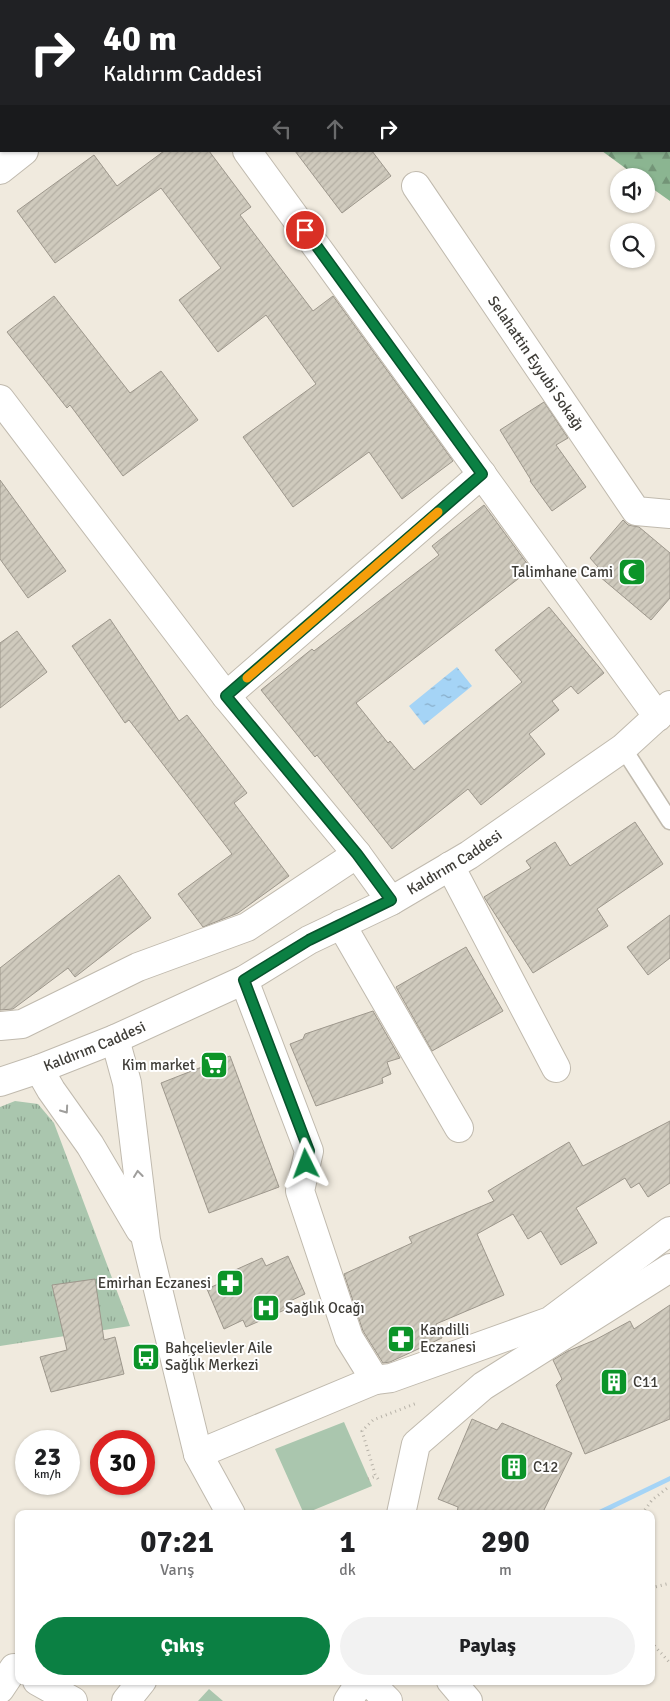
<!DOCTYPE html>
<html lang="tr">
<meta charset="utf-8">
<style>
:root{--surface:#fff;--page:#f2f2f2;--text:#202124;--muted:#757577;--accent:#0b8043}
body{margin:0;font-family:Signika,sans-serif;background:var(--page);color:var(--text);height:100vh;display:flex;flex-direction:column;font-size:19px;white-space:nowrap}
*{box-sizing:border-box;margin:0}
p{font-size:16px;color:var(--muted)}
.icon{flex:none;width:28px;height:28px;fill:none;stroke:currentColor;stroke-width:2;stroke-linecap:round;stroke-linejoin:round}
.map{position:relative;flex:1;overflow:hidden}
.sheet{position:absolute;left:15px;top:1510px;width:640px;height:175px;display:flex;flex-direction:column;background:var(--surface);border-radius:10px;box-shadow:0 1px 4px #0004}
.sheet>*{flex:none}
.banner{position:absolute;left:0px;top:0px;width:670px;height:152px;box-shadow:0 1px 4px #0004;background:#202124;color:#fff;overflow:hidden}
.fabs{position:absolute;left:610px;top:168px;display:grid;gap:10px}
.fabs a{display:grid;place-items:center;width:45px;height:45px;border-radius:50%;background:var(--surface);box-shadow:0 1px 4px #0004;font-size:25px}
.speed{position:absolute;left:15px;top:1430px;display:flex;gap:10px;font-size:25px;font-weight:700;text-align:center}
.speed>*{display:grid;place-content:center;width:65px;height:65px;border-radius:50%;background:var(--surface);box-shadow:0 1px 4px #0004;line-height:1}
.speed small{font-size:12px;font-weight:400}
.speed .limit{border:8px solid #d22;background:#fff;color:#111}
.pin{position:absolute;display:grid;place-items:center;width:42px;height:42px;color:#fff;margin:-21px;border:2px solid #fff;border-radius:50%;box-shadow:0 1px 5px #0007}
.me{position:absolute;width:55px;margin:-28px;rotate:357deg;stroke-linejoin:round;filter:drop-shadow(0 0 4px #0008)}
.turn{display:flex;align-items:center;gap:18px;height:105px;padding:0 20px;font-size:22px}
.turn .icon{width:65px;height:65px;stroke-width:2.5}
.turn b{display:block;font-size:35px;line-height:42px}
.lanes{display:flex;align-items:center;height:48px;padding:0 20px;background:#0003;justify-content:center;gap:25px;direction:ltr}
.lanes .off{opacity:.35}
.eta{display:flex;justify-content:space-evenly;align-items:center;height:85px;text-align:center}
.eta b{font-size:30px;font-weight:700;line-height:35px}
.cta{display:flex;gap:10px;margin-top:auto;padding:10px 20px}
.cta a{flex:1;height:58px;border-radius:30px;background:var(--accent);color:#fff;font-size:20px;font-weight:700;line-height:58px;text-align:center}
.cta a+a{background:var(--page);color:var(--text)}
.map>svg:first-child{display:block}
</style>
<div class="map">
<svg width="670" height="1701" viewBox="0 0 670 1701">
<defs>
<pattern id="grass-tufts" width="24" height="20" patternUnits="userSpaceOnUse" patternTransform="scale(1.25)"><rect width="24" height="20" fill="#aac6ae"/><path d="M3 7l-1-3M5 7V3M7 7l1-3M15 17l-1-3M17 17v-4M19 17l1-3" fill="none" stroke="#8ca28f"/></pattern>
<pattern id="forest-firs" width="22" height="20" patternUnits="userSpaceOnUse" patternTransform="scale(1.25)"><rect width="22" height="20" fill="#8bb591"/><path d="M5 1l3.5 6h-7zM16 11l3.5 6h-7z" fill="#739477"/></pattern>
<pattern id="water-ripples" width="26" height="14" patternUnits="userSpaceOnUse" patternTransform="scale(1.25)"><rect width="26" height="14" fill="#a5d4f6"/><path d="M2 4q2-2 4 0t4 0M15 11q2-2 4 0t4 0" fill="none" stroke="#88adc8"/></pattern>
<pattern id="building-hatch" width="6" height="6" patternUnits="userSpaceOnUse" patternTransform="scale(1.25)"><rect width="6" height="6" fill="#cfcabd"/><path d="M-1 1l2-2M0 6l6-6M5 7l2-2" fill="none" stroke="#b3aea3"/></pattern>
</defs>
<rect width="100%" height="100%" fill="#f0eade"/>
<!-- grass -->
<path fill="url(#grass-tufts)" d="M15,1101L38,1104L54,1123L130,1326L0,1346V1107Z"/>
<!-- forest -->
<path fill="url(#forest-firs)" d="M669,77L670,78V201L646,184V176H636L602,151H669Z"/>
<!-- garden -->
<path fill="#aac6ae" d="M344,1422L372,1486L304,1514L275,1449Z
M209,1689L223,1701H198Z"/>
<!-- water -->
<path fill="url(#water-ripples)" d="M457,667L472,686L424,725L409,706Z
M670,1476V1481L602,1514H597L599,1510Z"/>
<!-- building -->
<path fill="url(#building-hatch)" stroke="#9d978c" d="M164,151H209L251,207L240,215L313,311L333,296L453,461L402,499L369,452L293,507L243,437L316,384L266,315L218,352L179,300L221,268L161,188L55,263L17,211L94,155L117,186Z
M295,151H372L391,176L342,213Z
M54,296L130,393L161,371L198,420L123,476L70,405L67,408L7,332Z
M544,402L568,438L556,445L586,487L552,511L530,481L531,480L500,430Z
M0,480L66,571L28,598L0,559Z
M484,505L531,569L356,703L388,743L390,741L414,770L522,682L495,650L549,607L604,673L578,694L571,686L552,701L559,710L529,734L545,754L481,805L468,789L392,849L317,755L315,757L261,690L312,649L314,651L439,555L432,546Z
M623,520L628,525L639,527L670,553V598L651,620L593,571L598,567L590,558Z
M110,619L179,721L187,715L247,793L234,803L289,876L238,913L203,927L178,894L232,854L129,720L125,723L72,646Z
M17,631L47,672L0,708V643Z
M635,822L663,864L597,909L608,926L533,973L484,897L531,868L526,861L555,842L570,866Z
M119,875L151,918L75,977L68,968L13,1009L0,1010V968Z
M670,915V958L648,975L627,947Z
M466,947L503,1011L432,1051L396,987Z
M373,1011L400,1058L387,1062L391,1074L382,1078L383,1083L316,1106L290,1044L303,1039L305,1034Z
M230,1056L279,1187L209,1213L161,1083Z
M670,1121V1183L648,1197L639,1183L631,1188L625,1178L576,1208L597,1243L561,1265L541,1231L528,1239L513,1214L477,1234L504,1295L436,1324L442,1338L390,1362L383,1363L363,1331L344,1274L412,1243L409,1237L494,1201L488,1191L569,1142L583,1166Z
M288,1256L305,1294L288,1302L289,1308L246,1327L243,1320L224,1329L207,1289L227,1280L224,1275L262,1258L266,1266Z
M95,1279L104,1340L115,1337L124,1374L51,1392L40,1357L67,1350L52,1285Z
M670,1305V1419L585,1454L556,1385L562,1379L553,1360L568,1351L595,1340L630,1321L634,1329Z
M472,1419L497,1430L502,1423L572,1453L542,1514H457L458,1507L438,1499Z"/>
<g fill="none" stroke-linecap="round" stroke-linejoin="round">
<!-- lane casing -->
<g stroke="#c0baae" stroke-width="19">
<path id="lane" d="M623,748L670,821"/>
</g>
<!-- street casing -->
<g stroke="#c0baae" stroke-width="30">
<g id="street">
<path d="M121,0L122,1"/>
<path d="M220,1L222,0"/>
<path d="M247,151L658,717"/>
<path d="M0,170L24,151"/>
<path id="s1" d="M416,186L636,511L670,514"/>
<path d="M0,399L226,696L357,854L391,901"/>
<path d="M226,696L482,474"/>
<path d="M450,866L556,1068"/>
<path d="M341,924L459,1128"/>
<path d="M244,980L309,1151L300,1191L349,1338L375,1380L391,1378L550,1321L670,1231"/>
<path d="M0,1026L22,1024L138,967L247,927L357,854"/>
<path d="M198,1454L375,1380"/>
<path d="M401,1514L416,1444L483,1386L670,1268"/>
<path d="M37,1681L73,1701"/>
<path d="M451,1681L468,1701"/>
<path d="M0,1689L14,1668"/>
<path d="M126,1701L142,1681"/>
<path d="M348,1701L361,1681"/>
</g>
</g>
<!-- secondary casing -->
<g stroke="#c0baae" stroke-width="30">
<g id="secondary">
<path d="M115,1039L127,1083L146,1240L198,1454L231,1514"/>
<path d="M39,1069L51,1090L90,1145L140,1230"/>
<path id="s2" d="M0,1082L39,1069L115,1039L244,980L309,940L391,901L469,855L623,748L670,705"/>
<path d="M368,1681L388,1701"/>
</g>
</g>
<!-- path -->
<path stroke="#b7b2a8" stroke-width="3" stroke-dasharray="1 4" stroke-linecap="butt" d="M368,1479L376,1476
M378,1479L375,1474L362,1431L373,1420L417,1403
M642,1514L652,1500L670,1486
M651,1588L670,1583
M651,1642L670,1663"/>
<!-- lane -->
<use href="#lane" stroke="#fff" stroke-width="16"/>
<!-- street -->
<use href="#street" stroke="#fff" stroke-width="28"/>
<!-- secondary -->
<use href="#secondary" stroke="#fff" stroke-width="28"/>
</g>
<!-- one-way arrows -->
<defs><path id="oneway-chevron" d="M-2-3.5L2.5 0L-2 3.5" fill="none" stroke-width="1.6" stroke-linecap="round" stroke-linejoin="round" transform="scale(1.25)"/></defs>
<g stroke="#9f9e9c">
<use href="#oneway-chevron" transform="translate(65 1110) rotate(55)"/>
<use href="#oneway-chevron" transform="translate(138 1174) rotate(-97)"/>
</g>
<g fill="none" stroke-linecap="round" stroke-linejoin="round">
<!-- route casing -->
<g stroke="#07532c" stroke-width="12">
<path id="route" d="M305,230L482,474L226,696L357,854L391,900L309,940L244,980L309,1151L306,1164"/>
</g>
<!-- route -->
<use href="#route" stroke="#0b8043" stroke-width="9"/>
<!-- slow -->
<path stroke="#f59e0b" stroke-width="9" d="M247,678L438,512"/>
</g>
<!-- icons -->
<defs>
<g id="mosque-square" transform="scale(1.4375)"><rect x="-9" y="-9" width="18" height="18" rx="4" fill="#0b9428" stroke="#fff"/><path d="M3.5-4.9A6 6 0 1 0 3.5 4.9A5 5 0 1 1 3.5-4.9Z" fill="#fff"/></g>
<g id="supermarket-square" transform="scale(1.4375)"><rect x="-9" y="-9" width="18" height="18" rx="4" fill="#0b9428" stroke="#fff"/><path d="M-6-5.5h2.5l.6 2H6L4.5 2H-2.5L-4.4-4H-6ZM-1.5 3.2a1.3 1.3 0 1 0 .1 0ZM3 3.2a1.3 1.3 0 1 0 .1 0Z" fill="#fff"/></g>
<g id="pharmacy-square" transform="scale(1.4375)"><rect x="-9" y="-9" width="18" height="18" rx="4" fill="#0b9428" stroke="#fff"/><path d="M-2-6h4v4h4v4h-4v4h-4v-4h-4v-4h4Z" fill="#fff"/></g>
<g id="hospital-square" transform="scale(1.4375)"><rect x="-9" y="-9" width="18" height="18" rx="4" fill="#0b9428" stroke="#fff"/><path d="M-5-5h3v3.5h4V-5h3V5h-3V1.5h-4V5h-3Z" fill="#fff"/></g>
<g id="bus-square" transform="scale(1.4375)"><rect x="-9" y="-9" width="18" height="18" rx="4" fill="#0b9428" stroke="#fff"/><path d="M-5-6H5V4H4V6H2V4H-2V6H-4V4H-5ZM-3.5-4V0h7V-4ZM-3.5 1.2v1.5H-2V1.2ZM2 1.2v1.5H3.5V1.2Z" fill="#fff"/></g>
<g id="building-square" transform="scale(1.4375)"><rect x="-9" y="-9" width="18" height="18" rx="4" fill="#0b9428" stroke="#fff"/><path d="M-4-6H4V6H1V3H-1V6H-4ZM-2.5-4.3h1.7v1.8h-1.7ZM.8-4.3h1.7v1.8H.8ZM-2.5-1h1.7V.8h-1.7ZM.8-1h1.7V.8H.8Z" fill="#fff"/></g>
</defs>
<g fill-rule="evenodd">
<use href="#mosque-square" x="632" y="572"/>
<use href="#supermarket-square" x="214" y="1065"/>
<use href="#pharmacy-square" x="230" y="1283"/>
<use href="#hospital-square" x="266" y="1308"/>
<use href="#pharmacy-square" x="401" y="1339"/>
<use href="#bus-square" x="146" y="1357"/>
<use href="#building-square" x="614" y="1382"/>
<use href="#building-square" x="514" y="1467"/>
</g>
<g text-anchor="middle" dominant-baseline="central" stroke-width="4" stroke-linejoin="round" paint-order="stroke">
<!-- street labels -->
<g font-size="15" fill="#3f3d38" stroke="#fff">
<text stroke="none"><textPath href="#s1" startOffset="214">Selahattin Eyyubi Sokağı</textPath></text>
<text stroke="none"><textPath href="#s2" startOffset="506">Kaldırım Caddesi</textPath></text>
<text stroke="none"><textPath href="#s2" startOffset="101">Kaldırım Caddesi</textPath></text>
</g>
<!-- poi labels -->
<g font-size="15" fill="#3f3d38" stroke="#fff" text-anchor="start">
<text x="613" y="572" text-anchor="end">Talimhane Cami</text>
<text x="195" y="1065" text-anchor="end">Kim market</text>
<text x="211" y="1283" text-anchor="end">Emirhan Eczanesi</text>
<text x="285" y="1308">Sağlık Ocağı</text>
<text x="420" y="1330">Kandilli<tspan x="420" dy="17">Eczanesi</tspan></text>
<text x="165" y="1348">Bahçelievler Aile<tspan x="165" dy="17">Sağlık Merkezi</tspan></text>
<text x="633" y="1382">C11</text>
<text x="533" y="1467">C12</text>
</g>
</g>
</svg>
<div class="fabs">
<a><svg class="icon" aria-label="sound" viewBox="0 0 24 24"><path d="M4 9h4l5-4v14l-5-4H4zM17 9q2 3 0 6"/></svg></a>
<a><svg class="icon" aria-label="search" viewBox="0 0 24 24"><circle cx="10" cy="10" r="6"/><path d="M15 15l6 6"/></svg></a>
</div>
<div class="speed"><div>23<small>km/h</small></div><div class="limit">30</div></div>
<div class="pin" style="left:305px;top:230px;background:#d93025"><svg class="icon" aria-label="arrive" viewBox="0 0 24 24"><path d="M6 21V4h12l-3 4 3 4H6"/></svg></div>
<svg class="me" style="left:306px;top:1164px" viewBox="-20 -20 40 40"><path d="M0-17L14 15 0 8-14 15z" fill="#0b8043" stroke="#fff" stroke-width="4"/></svg>
<div class="banner">
<div class="turn"><svg class="icon" aria-label="right" viewBox="0 0 24 24"><path d="M7 20v-9h11M14 6l5 5-5 5"/></svg><div><b>40 m</b>Kaldırım Caddesi</div></div>
<div class="lanes"><svg class="icon off" aria-label="left" viewBox="0 0 24 24"><path d="M17 20v-9H6M10 6l-5 5 5 5"/></svg><svg class="icon off" aria-label="ahead" viewBox="0 0 24 24"><path d="M12 20V5M6 11l6-6 6 6"/></svg><svg class="icon" aria-label="right" viewBox="0 0 24 24"><path d="M7 20v-9h11M14 6l5 5-5 5"/></svg></div>
</div>
<section class="sheet">
<div class="eta">
<div><b>07:21</b><p>Varış</p></div>
<div><b>1</b><p>dk</p></div>
<div><b>290</b><p>m</p></div>
</div>
<div class="cta"><a>Çıkış</a><a>Paylaş</a></div>
</section>
</div>
